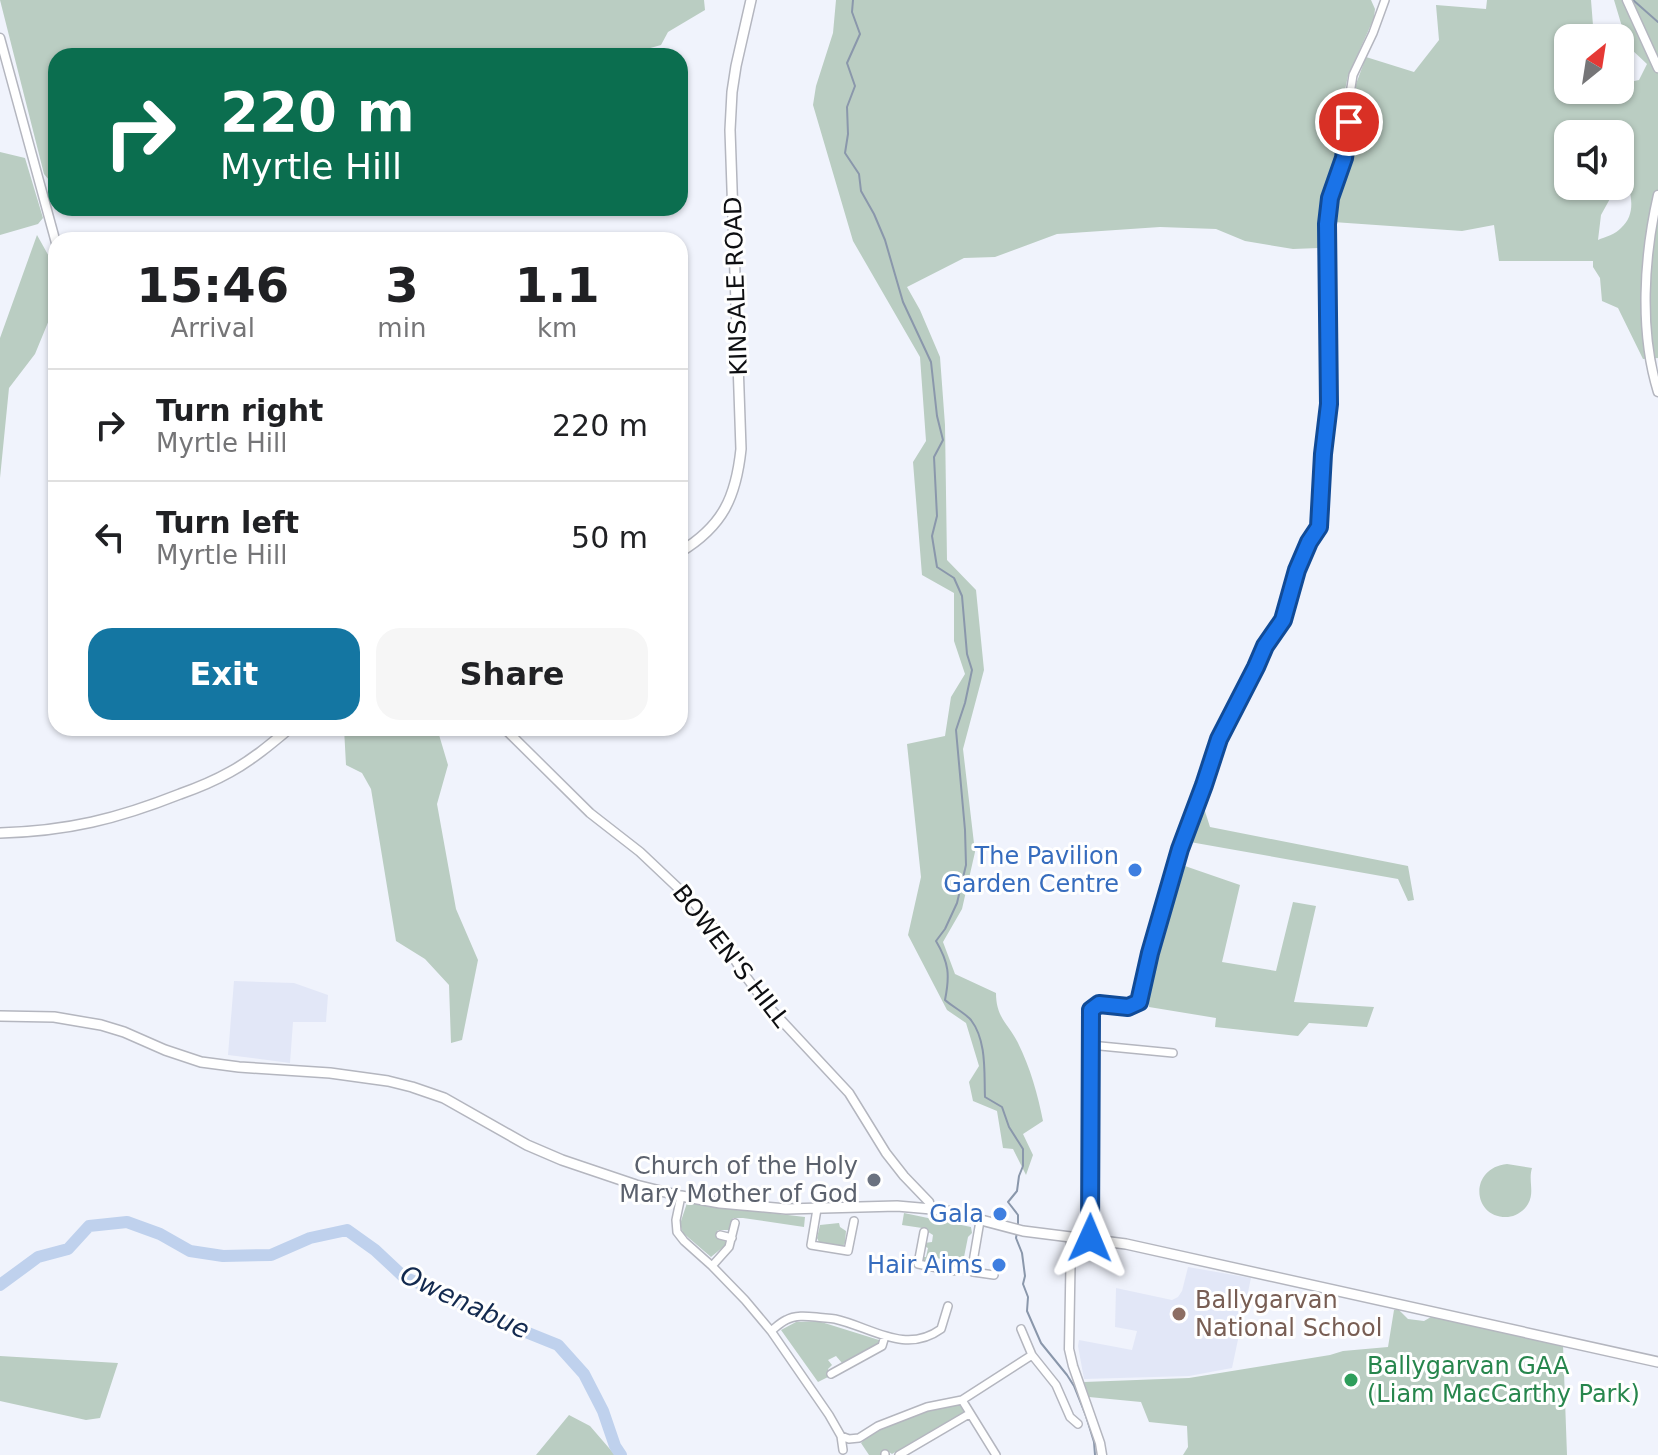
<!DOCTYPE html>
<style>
:root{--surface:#fff;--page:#f6f6f6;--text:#202124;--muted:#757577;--line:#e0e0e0;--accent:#1476a2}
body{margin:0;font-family:"DejaVu Sans",sans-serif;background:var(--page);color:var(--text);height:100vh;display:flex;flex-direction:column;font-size:30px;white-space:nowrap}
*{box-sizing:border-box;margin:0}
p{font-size:26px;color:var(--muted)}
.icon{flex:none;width:44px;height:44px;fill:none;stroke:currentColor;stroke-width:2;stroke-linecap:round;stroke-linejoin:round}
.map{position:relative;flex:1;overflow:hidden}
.side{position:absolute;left:48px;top:232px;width:640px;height:504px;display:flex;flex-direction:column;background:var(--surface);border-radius:24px;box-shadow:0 2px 6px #0004}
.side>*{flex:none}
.guide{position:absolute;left:48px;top:48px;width:640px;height:168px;border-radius:24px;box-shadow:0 2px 6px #0004;background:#0b6e4f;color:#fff;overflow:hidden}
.needle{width:52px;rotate:30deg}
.buttons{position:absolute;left:1554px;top:24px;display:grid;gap:16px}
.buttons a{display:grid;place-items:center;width:80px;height:80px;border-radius:16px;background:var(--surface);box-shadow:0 2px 6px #0004;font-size:40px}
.pin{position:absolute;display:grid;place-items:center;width:68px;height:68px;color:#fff;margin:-34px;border:4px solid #fff;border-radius:50%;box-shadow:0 2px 8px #0007}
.me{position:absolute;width:88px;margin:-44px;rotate:1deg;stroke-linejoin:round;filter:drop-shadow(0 0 6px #0008)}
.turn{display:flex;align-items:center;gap:28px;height:168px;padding:0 40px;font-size:36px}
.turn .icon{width:104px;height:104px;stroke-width:2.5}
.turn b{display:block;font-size:56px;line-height:68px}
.eta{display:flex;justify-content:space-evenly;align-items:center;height:136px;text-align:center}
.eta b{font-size:48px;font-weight:700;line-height:56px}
.action{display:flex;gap:16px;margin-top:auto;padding:16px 40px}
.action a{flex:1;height:92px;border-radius:24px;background:var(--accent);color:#fff;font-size:32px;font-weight:700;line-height:92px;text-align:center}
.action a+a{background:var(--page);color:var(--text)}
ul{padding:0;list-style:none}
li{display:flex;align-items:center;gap:24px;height:112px;padding:0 40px;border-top:2px solid var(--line)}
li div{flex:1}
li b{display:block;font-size:30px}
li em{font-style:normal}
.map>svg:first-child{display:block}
</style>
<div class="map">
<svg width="1658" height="1455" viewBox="0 0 1658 1455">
<rect width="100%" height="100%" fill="#f0f3fc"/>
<!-- built -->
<path fill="#e2e7f7" d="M234,981L294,983L328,995L326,1022H293L290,1063L228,1055Z
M1188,1267L1251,1278L1232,1368L1189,1376L1084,1379L1078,1346L1079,1340L1132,1350L1137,1331L1115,1327L1116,1288L1172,1300L1178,1297L1182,1291Z"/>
<!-- green -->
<path fill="#bacdc2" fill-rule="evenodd" d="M0,0H704L705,10L668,32L661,45L622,56H56V179L49,180L44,174Z
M836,0H1371L1375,9L1374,18L1348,76L1343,99L1340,152L1338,164L1323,198L1319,248L1293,249L1245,241L1216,229L1160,227L1057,234L995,257L964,258L907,287L920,310L940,357L945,425L947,560L976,590L984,670L963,749L975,852L962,909L943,942L955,974L996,993C996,1018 1008,1023 1018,1043C1030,1067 1038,1095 1043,1121L1023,1134L1033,1155L1026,1175L1013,1149L1003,1148L997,1111L973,1101L969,1082L979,1066L966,1023L947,1010L908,935L921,877L907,744L945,736L951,697L965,674L954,641V593L922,575L913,462L926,441L920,357L853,241L813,105L816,86L833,33Z
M1487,0H1591L1594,38H1568V90H1620V84L1639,80L1647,64L1631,49L1623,30L1614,0H1658V358L1643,359L1618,308L1602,301L1600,278L1593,267V261H1499L1494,225L1462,231L1333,222L1335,195L1351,151L1356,84L1366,57L1414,72L1439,40L1436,5L1486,9ZM1568,134H1620V181L1625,173C1630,191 1638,213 1621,228C1616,234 1605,237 1598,240L1601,215L1617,186H1568Z
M0,152L25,158L43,218L38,224L0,235Z
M37,235L56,269V303L35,354L9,388L0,478V338Z
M344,728H437L448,765L437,804L456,909L478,960L462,1040L451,1043L449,985L425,959L396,941L371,789L362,773L346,765Z
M1203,805L1210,827L1408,866L1414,900L1408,901L1398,879L1190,842Z
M1182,865L1240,885L1222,962L1276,971L1293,902L1316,906L1294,1002L1374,1007L1367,1027L1309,1023L1298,1036L1215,1027L1216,1018L1149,1007C1144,968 1170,904 1182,865Z
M1507,1164L1532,1168C1528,1181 1535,1192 1528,1204C1524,1211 1516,1216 1508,1217C1472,1219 1468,1168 1507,1164Z
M687,1203L805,1217L804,1227L743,1218H733L730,1230H718L715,1235L728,1243L711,1257L683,1233L680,1224Z
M904,1213L971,1227L972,1233L968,1237L964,1257L970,1258L968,1263L954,1268L955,1262L932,1257L930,1262L923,1261L922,1257H926L928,1248L924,1246V1243L932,1242L933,1235L922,1228L902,1225Z
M839,1223L840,1227L846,1231L845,1243L843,1246L819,1242L817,1238L820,1225Z
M1398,1309L1408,1319L1424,1321L1431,1317L1563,1345L1567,1455H1183L1188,1447L1187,1426L1149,1422L1141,1402L1089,1397L1084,1382L1189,1378L1330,1355L1343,1351L1388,1347L1394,1310Z
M818,1321L879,1340V1345L842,1363L836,1356L828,1360L832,1365L828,1369V1377L818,1382L781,1330L796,1322Z
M0,1356L118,1363L100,1418L86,1420L0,1401Z
M959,1404L964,1412L892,1454L886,1450L880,1455H869L861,1443C882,1423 930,1409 959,1404Z
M569,1415L590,1426L615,1455H536Z"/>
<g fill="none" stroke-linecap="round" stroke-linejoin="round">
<!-- stream -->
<path stroke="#8a97ab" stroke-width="2" d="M853,0L852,12L860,34L847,63L855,86L847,107L848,134L845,153L859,174L861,191L874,214L885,240L903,302L931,362L937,416L943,440L934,457L937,516L932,536L937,567L954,578L962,596L967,654L972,670L965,703L956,730L965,830L966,865L957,903L945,929L936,941C949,963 950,975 945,1000C953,1007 965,1013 971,1020C987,1041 984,1073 985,1097L1002,1107L1009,1127L1023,1149V1166L1019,1176L1017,1191L1008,1202L1018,1215V1226
M1633,0L1658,22
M1017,1232L1016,1238L1022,1253L1025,1276L1023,1284L1028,1297L1027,1311L1041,1343L1067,1375L1074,1386L1086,1416L1094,1442L1095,1455"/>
<!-- river -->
<path stroke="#bfd1ed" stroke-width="12" d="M0,1285L38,1257L68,1249L89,1226L127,1222L160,1234L190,1251L223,1256L271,1255L310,1238L347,1230L375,1250L405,1278L438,1290L476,1312L558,1345L584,1374L603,1411L615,1446L621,1455"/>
<!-- minor casing -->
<g stroke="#b4b6bf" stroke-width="10">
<path id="minor" d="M1090,1045L1173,1053
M681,1196L676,1220L677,1232L684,1241L712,1266L745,1300L771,1331L829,1415L841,1436L843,1450
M817,1209L811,1245L848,1251L854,1221
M924,1232L918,1264L952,1271L968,1268L973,1272L994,1275
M720,1235L732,1238
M1090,1238L1091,1010L1099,1004L1128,1007L1139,1002L1150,953L1180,849L1204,785L1219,739L1256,667L1265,646L1283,620L1297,570L1309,542L1319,527L1321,475L1329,404L1328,213L1346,148L1349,100L1353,75L1373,33L1385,0
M712,1266L729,1247L735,1223
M968,1268L973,1262L980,1221
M1021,1329L1032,1355L1056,1385L1070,1417L1078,1424
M771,1331C775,1328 781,1322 786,1320C795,1315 806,1316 816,1317C822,1318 829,1318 835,1319C871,1327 905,1355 941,1329L948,1306
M831,1374L882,1346L885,1336
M962,1400L996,1455
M841,1436L849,1439L859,1438L878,1426L927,1407L962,1400L1032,1355
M885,1454V1455
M899,1455L969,1414"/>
</g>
<!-- tertiary casing -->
<g stroke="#b4b6bf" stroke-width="11">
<path id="tertiary" d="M1627,0L1658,68
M0,38L56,243
M1658,195C1644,256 1639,331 1658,392
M504,728L590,813L640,852L695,904L719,935L744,974L767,1005L849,1093L886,1153L904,1176L929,1202L930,1208
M1071,1237L1069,1349L1073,1366L1100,1443L1102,1455"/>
</g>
<!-- secondary casing -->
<g stroke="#b4b6bf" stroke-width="12">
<path id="secondary" d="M680,552C723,526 736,497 741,449L730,130L732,92L736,66L751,0
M0,833C68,831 117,819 180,794C197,788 214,781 230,772C252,760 271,744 290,728
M0,1016L54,1017L101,1025L124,1032L165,1050L201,1062L239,1067L330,1073L388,1081L412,1087L444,1098L527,1145L562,1160L636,1185L681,1196L720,1203L786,1209L897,1206L943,1210L1023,1231L1126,1244L1658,1362"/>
</g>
<!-- minor -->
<use href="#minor" stroke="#fff" stroke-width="7"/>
<!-- tertiary -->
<use href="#tertiary" stroke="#fff" stroke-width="8"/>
<!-- secondary -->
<use href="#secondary" stroke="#fff" stroke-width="9"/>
</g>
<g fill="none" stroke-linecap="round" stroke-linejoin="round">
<!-- route casing -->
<g stroke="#114b97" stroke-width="20">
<path id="route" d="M1090,1238L1091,1010L1099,1004L1128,1007L1139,1002L1150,953L1180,849L1204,785L1219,739L1256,667L1265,646L1283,620L1297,570L1309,542L1319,527L1323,454L1329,404L1327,224L1330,198L1344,158L1349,122"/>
</g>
<!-- route -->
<use href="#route" stroke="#1a73e8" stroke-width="14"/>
</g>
<!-- markers -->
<g fill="#3f7fe0" stroke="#fff" stroke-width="3">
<circle cx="1135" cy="870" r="8"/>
<circle cx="1000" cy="1214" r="8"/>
<circle cx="999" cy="1265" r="8"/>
</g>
<circle fill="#6b7280" stroke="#fff" stroke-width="3" cx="874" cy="1180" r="8"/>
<circle fill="#8d6e63" stroke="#fff" stroke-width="3" cx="1179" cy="1314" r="8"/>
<circle fill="#2e9e5b" stroke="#fff" stroke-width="3" cx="1351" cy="1380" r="8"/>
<g text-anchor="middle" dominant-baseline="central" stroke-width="6" stroke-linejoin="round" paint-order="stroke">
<!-- street labels -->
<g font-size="24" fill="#0e0f12" stroke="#fff">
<text transform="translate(736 286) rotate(-92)">KINSALE ROAD</text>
<text transform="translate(731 956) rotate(52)">BOWEN'S HILL</text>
</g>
<!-- shop labels -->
<g font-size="24" fill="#366cbe" stroke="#fff" text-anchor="end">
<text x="1119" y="856">The Pavilion<tspan x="1119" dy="28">Garden Centre</tspan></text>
<text x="984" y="1214">Gala</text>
<text x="983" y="1265">Hair Aims</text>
</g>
<!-- worship labels -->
<g font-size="24" fill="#5b616d" stroke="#fff" text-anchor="end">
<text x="858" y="1166">Church of the Holy<tspan x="858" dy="28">Mary Mother of God</tspan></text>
</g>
<!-- education labels -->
<g font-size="24" fill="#785e54" stroke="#fff" text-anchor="start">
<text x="1195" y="1300">Ballygarvan<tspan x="1195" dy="28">National School</tspan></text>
</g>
<!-- leisure labels -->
<g font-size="24" fill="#27864d" stroke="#fff" text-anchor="start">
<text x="1367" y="1366">Ballygarvan GAA<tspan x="1367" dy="28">(Liam MacCarthy Park)</tspan></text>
</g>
<!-- water labels -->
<g font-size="26" font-style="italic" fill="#132a4f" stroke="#fff">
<text transform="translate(465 1302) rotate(25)">Owenabue</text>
</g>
</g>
</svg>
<div class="buttons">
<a><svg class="needle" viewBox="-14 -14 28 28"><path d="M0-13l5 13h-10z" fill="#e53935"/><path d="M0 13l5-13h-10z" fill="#757577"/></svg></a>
<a><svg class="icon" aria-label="sound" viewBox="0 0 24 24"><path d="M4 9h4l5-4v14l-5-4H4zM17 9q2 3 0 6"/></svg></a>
</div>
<div class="pin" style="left:1349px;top:122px;background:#d93025"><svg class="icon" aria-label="arrive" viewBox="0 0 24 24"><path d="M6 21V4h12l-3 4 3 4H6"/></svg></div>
<svg class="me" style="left:1090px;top:1238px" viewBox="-20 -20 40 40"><path d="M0-17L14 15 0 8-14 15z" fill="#1a73e8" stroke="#fff" stroke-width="4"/></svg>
<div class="guide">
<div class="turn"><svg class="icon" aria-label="right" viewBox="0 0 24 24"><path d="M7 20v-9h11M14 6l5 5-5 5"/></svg><div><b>220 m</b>Myrtle Hill</div></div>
</div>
<section class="side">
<div class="eta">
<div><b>15:46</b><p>Arrival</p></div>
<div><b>3</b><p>min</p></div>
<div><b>1.1</b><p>km</p></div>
</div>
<ul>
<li><svg class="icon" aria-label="right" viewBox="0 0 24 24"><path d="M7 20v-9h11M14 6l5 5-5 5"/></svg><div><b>Turn right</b><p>Myrtle Hill</p></div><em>220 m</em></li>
<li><svg class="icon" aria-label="left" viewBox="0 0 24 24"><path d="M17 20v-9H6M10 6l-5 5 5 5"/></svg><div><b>Turn left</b><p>Myrtle Hill</p></div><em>50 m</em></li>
</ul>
<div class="action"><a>Exit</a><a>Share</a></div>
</section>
</div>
